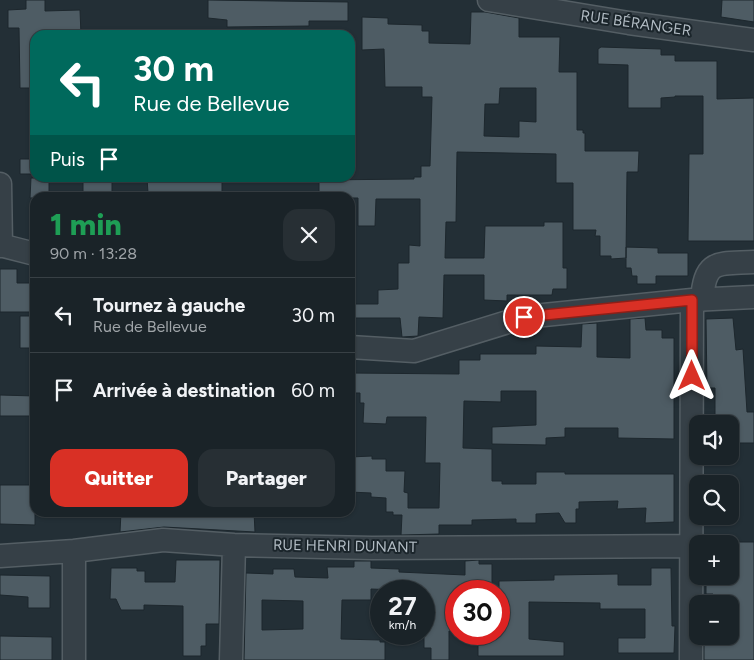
<!DOCTYPE html>
<html lang="fr">
<meta charset="utf-8">
<style>
:root{--surface:#1a2328;--page:#272f34;--text:#f1f3f6;--muted:#9fa4a8;--line:#384045;--accent:#d93025}
body{margin:0;font-family:Figtree,sans-serif;background:var(--page);color:var(--text);height:100vh;display:flex;flex-direction:column;font-size:19px;white-space:nowrap}
*{box-sizing:border-box;margin:0}
p{font-size:16px;color:var(--muted)}
.icon{flex:none;width:28px;height:28px;fill:none;stroke:currentColor;stroke-width:2;stroke-linecap:round;stroke-linejoin:round}
.map{position:relative;flex:1;overflow:hidden}
.sheet{position:absolute;left:30px;top:192px;width:325px;height:325px;display:flex;flex-direction:column;background:var(--surface);border-radius:15px;box-shadow:0 1px 4px #0004,0 0 0 1px var(--line)}
.sheet>*{flex:none}
.hud{position:absolute;left:30px;top:30px;width:325px;height:152px;border-radius:15px;box-shadow:0 1px 4px #0004,0 0 0 1px var(--line);background:#00695c;color:#fff;overflow:hidden}
.tools{position:absolute;left:689px;top:415px;display:grid;gap:10px}
.tools a{display:grid;place-items:center;width:50px;height:50px;border-radius:10px;background:var(--surface);box-shadow:0 1px 4px #0004,0 0 0 1px var(--line);font-size:25px}
.speed{position:absolute;left:370px;top:580px;display:flex;gap:10px;font-size:25px;font-weight:700;text-align:center}
.speed>*{display:grid;place-content:center;width:65px;height:65px;border-radius:50%;background:var(--surface);box-shadow:0 1px 4px #0004,0 0 0 1px var(--line);line-height:1}
.speed small{font-size:12px;font-weight:400}
.speed .limit{border:8px solid #d22;background:#fff;color:#111}
.pin{position:absolute;display:grid;place-items:center;width:42px;height:42px;color:#fff;margin:-21px;border:2px solid #fff;border-radius:50%;box-shadow:0 1px 5px #0007}
.me{position:absolute;width:55px;margin:-28px;rotate:0deg;stroke-linejoin:round;filter:drop-shadow(0 0 4px #0008)}
.turn{display:flex;align-items:center;gap:18px;height:105px;padding:0 20px;font-size:22px}
.turn .icon{width:65px;height:65px;stroke-width:2.5}
.turn b{display:block;font-size:35px;line-height:42px}
.then{display:flex;align-items:center;height:48px;padding:0 20px;background:#0003;gap:10px;font-size:19px}
.round{display:grid;place-items:center;flex:none;width:52px;height:52px;border-radius:15px;background:var(--page)}
.head{display:flex;align-items:center;justify-content:space-between;height:85px;padding:0 20px}
h1{font-size:30px;font-weight:800;line-height:38px;color:#1e9e55}
.action{display:flex;gap:10px;margin-top:auto;padding:10px 20px}
.action a{flex:1;height:58px;border-radius:15px;background:var(--accent);color:#fff;font-size:20px;font-weight:800;line-height:58px;text-align:center}
.action a+a{background:var(--page);color:var(--text)}
ul{padding:0;list-style:none}
li{display:flex;align-items:center;gap:15px;height:75px;padding:0 20px;border-top:1px solid var(--line)}
li div{flex:1}
li b{display:block;font-size:19px}
li em{font-style:normal}
.map>svg:first-child{display:block}
</style>
<div class="map">
<svg width="754" height="660" viewBox="0 0 754 660">
<rect width="100%" height="100%" fill="#232f36"/>
<!-- building -->
<path fill="#4e5c64" stroke="#1d272d" fill-rule="evenodd" d="M26,0H45V11L80,10L81,35H35V88H20L19,28H8V10L26,9Z
M208,0L348,2V21H309V26L227,27V20L208,18Z
M722,0H754V22L721,17Z
M471,12H485L519,18V37H560L559,72H577V130H583V133H585V151H639L638,172H627L626,258L611,259V256H600V236H595L596,230H573V183H556V154L457,152L456,222H446L445,258H484L485,226H544V222H563V268H567V289H553L552,295H507V301L484,300V275H444L443,318L419,317L418,336L402,337L400,318H350V304H378V290L398,289V263H409V245L420,246V199H376L375,226H358V198H319V180L414,179V177H421V166H430L432,97H422V87H385L384,49L362,50V17L388,18V24L422,25V31H429V43L470,44ZM500,88H536V122L519,121V137L484,136L485,104H499Z
M601,47L661,49V55H675V61H717V99L754,98V241H688L689,154H703V96H675V97L661,98V108H628V65L598,64V49Z
M20,159H35V174H20Z
M31,178H49V198H30Z
M83,178H112V193H104L105,196H83Z
M147,178H222V198H185V192L148,193Z
M626,247L658,248V253H688V276H656V284H637V276H632L631,268H626Z
M0,269H17V283H31V312H0Z
M20,316H35V348H20Z
M645,318L646,330H662V338H674V439L618,438V428H565V437L546,438V445L492,444V427L536,425V391H501V402L464,401L463,448L492,449V481H502V484H536V472H565V474H674V522L645,523L646,508L617,509L618,501L579,502V509H576V523H565L559,513L536,514V523H516V519L472,520V525H439V534L401,535L402,515H393V512H386V498L371,497V493L350,492V457L372,456V459H386V471H405L404,492L408,493V508H439L440,463H425L426,417H387L386,424L363,423L364,403H360V393H350V373L459,374V360H480V354H536V346L581,347L582,324L597,323V357L630,358V319Z
M733,318L736,350L743,349L747,412H754V443H730V419H715V388H707L706,319Z
M0,395L35,396V416H0Z
M0,485H35V525L0,524Z
M121,512H254L255,532L164,527L120,532Z
M730,542H754V660H704V636H730V604H713V594H706V576H730Z
M176,560H220L219,624H206V646H201V656H183V606L144,605V610H121L116,599H110L111,568H137V571H145V582H175Z
M479,560V564H492V591H456V631H449V660H431V648H424V591L371,589V600H342L341,639L380,640V642H385V660H244L246,573L273,574V569H294L295,577L328,578L327,567H354V561H371V568L399,569V572L465,575V561ZM262,600L303,601V629L262,630Z
M651,568H671L672,626H675L674,653H618V638H645V609H600V603L529,602V639L564,642V656H478V636L499,637V581L554,580V575L618,574V585H651Z
M0,575L50,576V608H28V597L0,595Z
M0,636L52,637V660H0Z"/>
<g fill="none" stroke-linecap="round" stroke-linejoin="round">
<!-- minor casing -->
<g stroke="#545e64" stroke-width="25">
<path id="minor" d="M489,0L629,23L754,40
M0,184L1,246
M0,245L35,254
M702,300C705,258 718,264 754,262
M350,347L414,351L524,317L692,300L754,297
M74,551V660
M0,556L74,551L163,540L234,545L372,548L691,546
M231,660L234,545
M691,660L692,300"/>
</g>
<!-- minor -->
<use href="#minor" stroke="#364047" stroke-width="22"/>
</g>
<g fill="none" stroke-linecap="round" stroke-linejoin="round">
<!-- route casing -->
<g stroke="#8d1f18" stroke-width="12">
<path id="route" d="M524,317L692,300V376"/>
</g>
<!-- route -->
<use href="#route" stroke="#d93025" stroke-width="9"/>
</g>
<g text-anchor="middle" dominant-baseline="central" stroke-width="4" stroke-linejoin="round" paint-order="stroke">
<!-- street labels -->
<g font-size="15" fill="#b1bbc3" stroke="#1b252b">
<text transform="translate(636 23) rotate(8)">RUE BÉRANGER</text>
<text transform="translate(345 546) rotate(1)">RUE HENRI DUNANT</text>
</g>
</g>
</svg>
<div class="tools">
<a><svg class="icon" aria-label="sound" viewBox="0 0 24 24"><path d="M4 9h4l5-4v14l-5-4H4zM17 9q2 3 0 6"/></svg></a>
<a><svg class="icon" aria-label="search" viewBox="0 0 24 24"><circle cx="10" cy="10" r="6"/><path d="M15 15l6 6"/></svg></a>
<a>+</a>
<a>−</a>
</div>
<div class="speed"><div>27<small>km/h</small></div><div class="limit">30</div></div>
<div class="pin" style="left:524px;top:317px;background:#d93025"><svg class="icon" aria-label="arrive" viewBox="0 0 24 24"><path d="M6 21V4h12l-3 4 3 4H6"/></svg></div>
<svg class="me" style="left:692px;top:376px" viewBox="-20 -20 40 40"><path d="M0-17L14 15 0 8-14 15z" fill="#d93025" stroke="#fff" stroke-width="4"/></svg>
<div class="hud">
<div class="turn"><svg class="icon" aria-label="left" viewBox="0 0 24 24"><path d="M17 20v-9H6M10 6l-5 5 5 5"/></svg><div><b>30 m</b>Rue de Bellevue</div></div>
<div class="then">Puis<svg class="icon" aria-label="arrive" viewBox="0 0 24 24"><path d="M6 21V4h12l-3 4 3 4H6"/></svg></div>
</div>
<section class="sheet">
<div class="head"><div><h1>1 min</h1><p>90 m · 13:28</p></div><a class="round"><svg class="icon" aria-label="close" viewBox="0 0 24 24"><path d="M6 6l12 12M18 6L6 18"/></svg></a></div>
<ul>
<li><svg class="icon" aria-label="left" viewBox="0 0 24 24"><path d="M17 20v-9H6M10 6l-5 5 5 5"/></svg><div><b>Tournez à gauche</b><p>Rue de Bellevue</p></div><em>30 m</em></li>
<li><svg class="icon" aria-label="arrive" viewBox="0 0 24 24"><path d="M6 21V4h12l-3 4 3 4H6"/></svg><div><b>Arrivée à destination</b></div><em>60 m</em></li>
</ul>
<div class="action"><a>Quitter</a><a>Partager</a></div>
</section>
</div>
